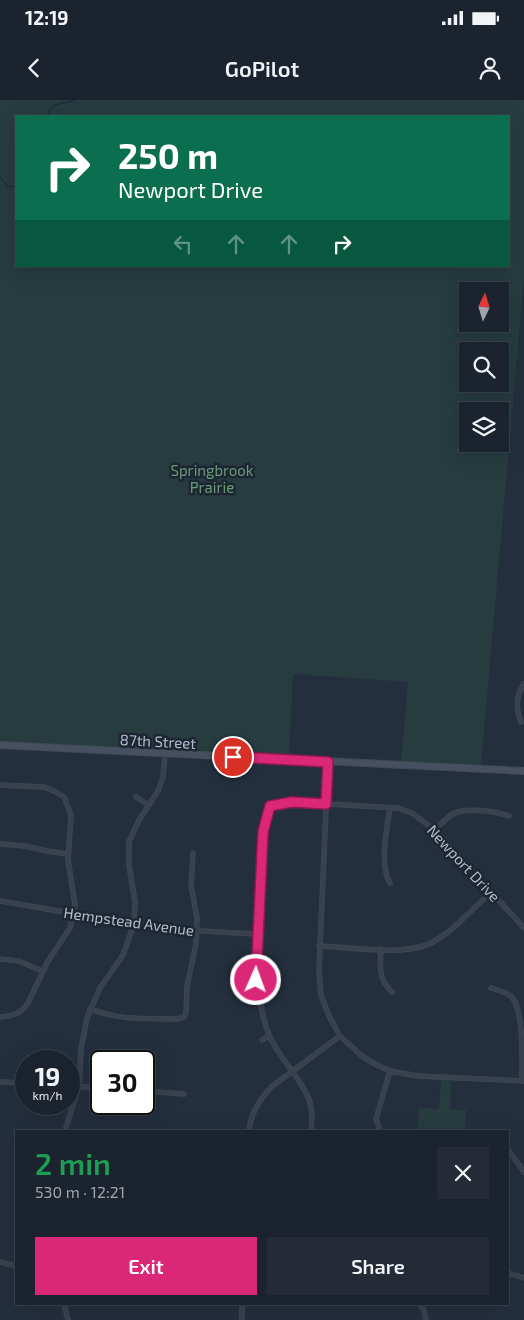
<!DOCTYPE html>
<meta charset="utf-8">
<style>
:root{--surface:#1b232e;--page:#242b36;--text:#f1f3f6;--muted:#a0a4aa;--line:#39404a;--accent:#db2777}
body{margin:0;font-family:"Exo 2",sans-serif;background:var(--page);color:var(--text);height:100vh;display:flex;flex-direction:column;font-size:19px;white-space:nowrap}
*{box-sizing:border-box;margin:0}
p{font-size:16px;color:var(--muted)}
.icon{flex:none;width:28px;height:28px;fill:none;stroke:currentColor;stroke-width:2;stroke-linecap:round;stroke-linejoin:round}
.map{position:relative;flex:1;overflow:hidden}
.side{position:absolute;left:15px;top:1030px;width:494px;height:175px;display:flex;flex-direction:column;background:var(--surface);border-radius:0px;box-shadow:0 5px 20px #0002,0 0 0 1px var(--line)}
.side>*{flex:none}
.top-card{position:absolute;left:15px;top:15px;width:495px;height:152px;border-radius:0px;box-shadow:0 5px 20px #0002,0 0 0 1px var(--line);background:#0b6e4f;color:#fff;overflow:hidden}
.needle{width:32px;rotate:4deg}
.fabs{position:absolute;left:459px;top:182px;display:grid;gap:10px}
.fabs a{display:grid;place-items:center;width:50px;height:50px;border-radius:0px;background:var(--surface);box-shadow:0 5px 20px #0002,0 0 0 1px var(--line);font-size:25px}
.speed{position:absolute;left:15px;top:950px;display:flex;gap:10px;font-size:25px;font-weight:700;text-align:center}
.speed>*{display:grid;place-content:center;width:65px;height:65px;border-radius:50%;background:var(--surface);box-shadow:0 5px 20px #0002,0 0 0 1px var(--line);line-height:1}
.speed small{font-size:12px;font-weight:400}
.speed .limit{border:2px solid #111;border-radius:8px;background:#fff;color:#111}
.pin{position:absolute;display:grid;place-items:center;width:42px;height:42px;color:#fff;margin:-21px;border:2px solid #fff;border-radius:50%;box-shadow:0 1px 5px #0007}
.me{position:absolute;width:55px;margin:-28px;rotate:2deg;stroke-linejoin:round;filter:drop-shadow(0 0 4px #0008)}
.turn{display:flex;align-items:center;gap:18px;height:105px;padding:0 20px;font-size:22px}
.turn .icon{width:65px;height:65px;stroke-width:2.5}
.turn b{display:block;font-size:35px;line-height:42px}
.lanes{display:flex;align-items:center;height:48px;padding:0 20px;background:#0003;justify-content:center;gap:25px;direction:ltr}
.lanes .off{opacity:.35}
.round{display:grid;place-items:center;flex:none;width:52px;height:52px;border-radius:0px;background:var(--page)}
.head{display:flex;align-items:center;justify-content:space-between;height:85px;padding:0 20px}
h1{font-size:30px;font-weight:600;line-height:38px;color:#1e9e55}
.cta{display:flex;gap:10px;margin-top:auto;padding:10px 20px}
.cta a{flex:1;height:58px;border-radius:0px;background:var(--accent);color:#fff;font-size:20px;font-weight:600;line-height:58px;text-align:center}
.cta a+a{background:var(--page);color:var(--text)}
.status{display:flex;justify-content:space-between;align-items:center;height:35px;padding:0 25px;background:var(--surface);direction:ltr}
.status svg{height:14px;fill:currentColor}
header{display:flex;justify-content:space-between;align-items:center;height:65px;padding:0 20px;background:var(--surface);font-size:22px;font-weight:600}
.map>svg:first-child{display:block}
</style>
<div class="status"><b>12:19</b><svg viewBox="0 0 49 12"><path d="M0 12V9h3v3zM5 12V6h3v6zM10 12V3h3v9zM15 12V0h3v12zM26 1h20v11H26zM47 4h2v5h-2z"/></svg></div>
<header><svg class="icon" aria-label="back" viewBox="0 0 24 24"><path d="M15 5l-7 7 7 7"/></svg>GoPilot<svg class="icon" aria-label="person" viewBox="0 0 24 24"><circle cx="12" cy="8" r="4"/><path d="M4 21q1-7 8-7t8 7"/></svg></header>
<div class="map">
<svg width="524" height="1220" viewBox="0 0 524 1220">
<rect width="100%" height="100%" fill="#242f3e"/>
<!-- green -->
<path fill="#263c3f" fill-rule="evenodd" d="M0,0H524V177L481,665L401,662L408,582L293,574L289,656L0,643ZM16,16H509V166H16ZM468,191H500V224H468ZM468,251H500V284H468ZM468,311H500V344H468Z
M441,980L451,981L450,1010H466L465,1031H418L419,1008L439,1009Z"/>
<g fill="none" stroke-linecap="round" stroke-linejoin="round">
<!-- stream -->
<path stroke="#17263c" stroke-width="1" d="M48,16C49,1 63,5 74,0
M0,77L9,87L16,86"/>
<!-- street casing -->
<g stroke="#414a57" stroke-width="5.5">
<path id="street" d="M521,622C516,609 515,596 524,584
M328,662L319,871L321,895L329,916L340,936L363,957L375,964L390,971L418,976L524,981
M0,685L44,687L54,691L64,697L71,715L68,760L75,805L70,828L48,861L28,903L20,912L9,916L0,917
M136,697L149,705
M435,730C441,724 447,717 453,714C466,707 496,711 509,716
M0,744L25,746L47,751L68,754
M390,783C379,765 387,727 390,708
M0,801L163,829L258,834
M319,846C350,847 406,857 433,842C455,830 473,808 491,792
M381,849C380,866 378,879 392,892
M0,859L19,861L42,871
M491,888C498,890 506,892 512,897C524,912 522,959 522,981
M90,909C122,921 144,918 177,919L184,917L186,913L187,886L196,844L197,818L191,786L193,753
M262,940L269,936
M0,982L26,983
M69,986L101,988
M144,991L184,994
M65,1031L79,986L81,949L87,918L100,888L123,855L134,824L135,802L129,765V742L139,720L158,691L163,677L165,654
M249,1031C250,1014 260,1000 271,987L340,936
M311,1031C312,1020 313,1008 308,997C299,976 281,960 271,939C262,921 259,899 257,879L263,732L270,706L292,702L380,707L398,708L412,713L435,730L524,828
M380,1031L376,1019L390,971
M509,1051L524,1072
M0,1162L16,1166
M508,1173L524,1178
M64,1204L68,1220
M419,1204L424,1210L426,1220
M242,1220V1204"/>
</g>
<!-- secondary casing -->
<g stroke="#414a57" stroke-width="8">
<path id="secondary" d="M0,645L524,671"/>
</g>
<!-- street -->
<use href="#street" stroke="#38414e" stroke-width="4.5"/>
<!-- secondary -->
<use href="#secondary" stroke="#465061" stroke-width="6"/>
</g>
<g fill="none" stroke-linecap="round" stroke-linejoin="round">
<!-- route casing -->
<g stroke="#8e194d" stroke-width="12">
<path id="route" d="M233,657L328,662L326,704L292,702L270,706L263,732L256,880"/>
</g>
<!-- route -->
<use href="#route" stroke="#db2777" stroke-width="9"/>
</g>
<g text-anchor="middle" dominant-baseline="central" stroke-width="5" stroke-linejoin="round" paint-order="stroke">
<!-- park labels -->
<g font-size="15" fill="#6b9a76" stroke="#1d2633">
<text x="212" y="370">Springbrook<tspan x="212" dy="17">Prairie</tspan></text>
</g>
<!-- street labels -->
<g font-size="15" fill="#b4bcc9" stroke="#1d2633">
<text transform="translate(158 641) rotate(3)">87th Street</text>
<text transform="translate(464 763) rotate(47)">Newport Drive</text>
<text transform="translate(129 821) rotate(8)">Hempstead Avenue</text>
</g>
</g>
</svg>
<div class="fabs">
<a><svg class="needle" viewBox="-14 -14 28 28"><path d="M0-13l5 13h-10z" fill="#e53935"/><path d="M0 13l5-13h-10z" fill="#a0a4aa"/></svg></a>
<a><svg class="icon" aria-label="search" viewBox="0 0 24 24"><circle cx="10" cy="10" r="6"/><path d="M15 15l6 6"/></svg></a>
<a><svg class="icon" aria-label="layers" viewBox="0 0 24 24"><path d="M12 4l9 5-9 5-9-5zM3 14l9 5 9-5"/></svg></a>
</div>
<div class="speed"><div>19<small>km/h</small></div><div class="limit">30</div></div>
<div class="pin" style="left:233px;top:657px;background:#d93025"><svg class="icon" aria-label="arrive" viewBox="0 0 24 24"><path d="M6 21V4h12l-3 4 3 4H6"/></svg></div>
<svg class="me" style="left:256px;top:880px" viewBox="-20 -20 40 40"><circle r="17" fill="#db2777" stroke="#fff" stroke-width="3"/><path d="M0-11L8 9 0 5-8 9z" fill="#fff"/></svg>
<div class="top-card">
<div class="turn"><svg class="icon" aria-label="right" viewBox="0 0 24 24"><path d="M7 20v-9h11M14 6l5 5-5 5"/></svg><div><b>250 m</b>Newport Drive</div></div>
<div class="lanes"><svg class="icon off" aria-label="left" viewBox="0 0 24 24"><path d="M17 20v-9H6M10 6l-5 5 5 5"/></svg><svg class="icon off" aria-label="ahead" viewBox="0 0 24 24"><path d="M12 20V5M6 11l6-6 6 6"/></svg><svg class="icon off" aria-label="ahead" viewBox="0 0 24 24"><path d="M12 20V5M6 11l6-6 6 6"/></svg><svg class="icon" aria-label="right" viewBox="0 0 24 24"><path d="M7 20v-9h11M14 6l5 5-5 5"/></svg></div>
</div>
<section class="side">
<div class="head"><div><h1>2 min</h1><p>530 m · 12:21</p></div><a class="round"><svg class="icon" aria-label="close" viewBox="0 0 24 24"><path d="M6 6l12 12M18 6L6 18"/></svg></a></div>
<div class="cta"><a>Exit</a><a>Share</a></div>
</section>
</div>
